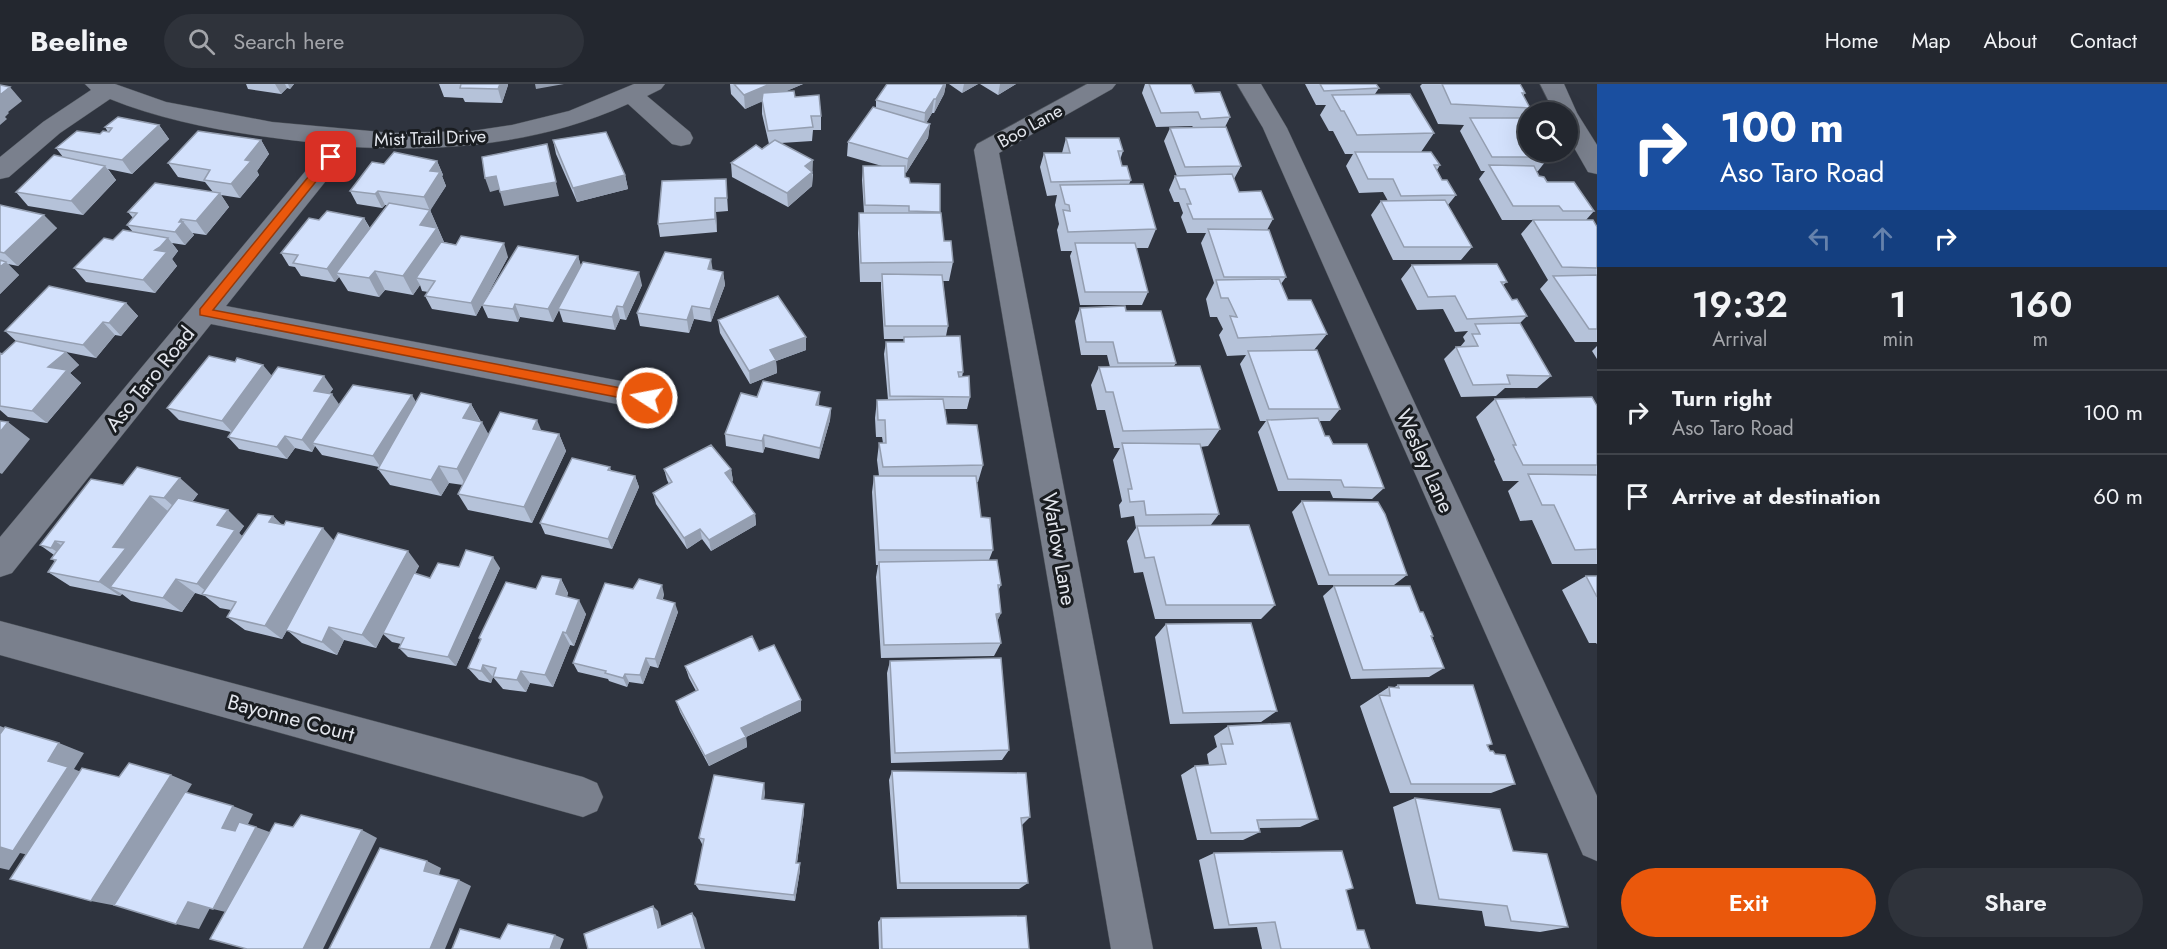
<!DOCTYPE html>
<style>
:root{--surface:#23272f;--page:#2f333b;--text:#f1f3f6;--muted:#a3a5aa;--line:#40444b;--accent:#ea580c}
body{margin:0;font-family:Jost,sans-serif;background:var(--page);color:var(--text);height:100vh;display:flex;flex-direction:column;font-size:22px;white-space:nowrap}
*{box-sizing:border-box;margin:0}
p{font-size:20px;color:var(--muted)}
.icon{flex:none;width:33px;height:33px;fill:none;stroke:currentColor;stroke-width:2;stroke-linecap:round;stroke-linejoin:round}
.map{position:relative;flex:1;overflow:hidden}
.side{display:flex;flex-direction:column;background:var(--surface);width:570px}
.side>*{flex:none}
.hud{background:#1a4fa0;color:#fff;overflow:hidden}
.controls{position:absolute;left:1518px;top:18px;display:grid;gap:12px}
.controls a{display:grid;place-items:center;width:60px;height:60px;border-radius:50%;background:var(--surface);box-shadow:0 6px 24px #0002,0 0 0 2px var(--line);font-size:30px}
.pin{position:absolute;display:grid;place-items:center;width:51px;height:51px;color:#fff;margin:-26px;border-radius:12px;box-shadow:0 3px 9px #0006}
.me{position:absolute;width:66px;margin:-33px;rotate:281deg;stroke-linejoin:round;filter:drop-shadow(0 0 4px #0008)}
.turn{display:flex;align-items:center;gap:21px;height:126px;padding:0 24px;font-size:27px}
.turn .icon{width:78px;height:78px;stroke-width:2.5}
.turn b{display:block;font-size:42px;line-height:51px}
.lanes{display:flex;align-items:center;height:57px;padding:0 24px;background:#0003;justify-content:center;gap:30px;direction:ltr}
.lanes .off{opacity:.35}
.eta{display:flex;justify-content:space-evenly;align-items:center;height:102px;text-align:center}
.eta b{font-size:36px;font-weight:600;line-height:42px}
.button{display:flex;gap:12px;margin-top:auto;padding:12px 24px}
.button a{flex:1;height:69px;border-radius:36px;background:var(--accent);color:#fff;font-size:24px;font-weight:600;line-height:69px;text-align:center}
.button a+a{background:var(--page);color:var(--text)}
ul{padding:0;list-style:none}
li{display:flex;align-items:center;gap:18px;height:84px;padding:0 24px;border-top:2px solid var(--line)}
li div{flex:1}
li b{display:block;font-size:22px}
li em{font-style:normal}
header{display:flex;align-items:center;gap:36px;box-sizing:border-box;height:84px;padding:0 30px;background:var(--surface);border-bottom:2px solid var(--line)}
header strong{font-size:28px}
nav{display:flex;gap:33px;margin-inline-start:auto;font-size:21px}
.search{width:420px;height:54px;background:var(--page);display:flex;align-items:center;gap:15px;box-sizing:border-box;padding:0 21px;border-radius:33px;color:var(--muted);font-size:22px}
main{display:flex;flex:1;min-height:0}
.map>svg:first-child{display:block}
</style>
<header>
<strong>Beeline</strong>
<div class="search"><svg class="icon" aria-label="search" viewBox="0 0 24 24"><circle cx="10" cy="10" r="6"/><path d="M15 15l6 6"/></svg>Search here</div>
<nav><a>Home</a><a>Map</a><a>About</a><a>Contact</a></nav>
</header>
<main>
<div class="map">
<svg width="1597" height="865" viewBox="0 0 1597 865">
<rect width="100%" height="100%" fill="#2f343f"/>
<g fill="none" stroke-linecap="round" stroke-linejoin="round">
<!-- minor casing -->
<g stroke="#4c5159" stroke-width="1">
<path id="minor" d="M85,0H115L166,18L272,38L392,49L472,47L512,41L569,27L634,0H665L661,5L647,12L690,48L693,54L690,60L681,62L672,60L628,20C540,60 448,68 353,63L226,222L647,302L658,306L662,314L658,322L647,326L211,240L12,489L0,493V453L328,60C257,53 176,42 110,15L60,49L9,93L0,95V73L43,38L91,6Z
M1087,0H1116L1112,5L999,69L1153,865H1111L974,66L977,60Z
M1237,0H1261L1287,44L1597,712V777L1583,771L1263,44Z
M1540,0H1564L1577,29L1597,61V90L1588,88L1568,53V28H1554Z
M0,537L583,693L597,699L603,713L597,727L583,733L0,571Z"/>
</g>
<!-- minor -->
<use href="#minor" fill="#7a808d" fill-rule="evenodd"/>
</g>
<!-- wall -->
<path fill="#b5c2d9" d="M246,0H294L290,5L287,4L281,10L248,5Z
M439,0H508V1L502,19L465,18L463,14L444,13Z
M730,0H803L786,7L821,32V46H813L812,57L781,59L813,90L812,102L788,123L732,93L731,79L762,65L769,60L762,30V17L745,25L731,10Z
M887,0H946L944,10L934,29H932L926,39L930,40L928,54L906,89L905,88V93L910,99L940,100V129L944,157L953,178L949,197H943L948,242L946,252L963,288L962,293L970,313L967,325H945L947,340L983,381L978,398H977L981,433L993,466L989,476L1001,501L998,507L1001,529L997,537L1001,559L994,572L881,574L876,493L878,481H876L872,408L874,392H879L877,376L879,359H883L882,353H876L875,334L877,316H888L884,270L886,258H904V255H884L881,204V198H860L858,149L859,129H864L862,96L863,82H882L847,72L848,58L876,23V16Z
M949,0H978L962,9Z
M980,0H1016L998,11Z
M1145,0H1191L1195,9L1230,33L1225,43L1241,82L1234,95L1239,108L1273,135L1267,146L1286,193L1281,200L1288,216L1327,250L1314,266L1340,325L1330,337H1319L1325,352L1384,404L1372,415L1333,414L1330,407H1278L1258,348L1266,337H1260L1240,280L1246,271L1227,272L1219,251L1223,245L1217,233H1210L1206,215L1214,199L1201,159L1206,149H1187L1181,133L1183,129L1179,118H1174L1169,106L1175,92H1177L1164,57L1170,44L1193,43L1192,42L1156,43L1142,9Z
M1301,0H1376L1379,4L1375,10L1434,49L1421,68L1440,81L1437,86L1442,96L1456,111L1448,121L1472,163L1461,176H1393L1371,131L1381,117H1388L1383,108L1359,109L1346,82L1353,70H1345L1333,47H1329L1320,31L1326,21H1316L1305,0Z
M1422,0H1520L1525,9L1523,12L1530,24L1522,34L1549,73L1538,87H1536L1539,92L1594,127L1586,136L1597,143V258H1575L1540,205L1548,196L1521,150L1533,136H1547H1502L1479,95L1485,87H1481L1460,47L1464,41L1438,40L1420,2Z
M159,41L169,55L132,90L108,85L116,96L83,131L28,122L16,108L63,73L56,64L108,48L105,43Z
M1066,54L1123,67L1120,76L1122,82L1131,96L1129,100L1156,145L1148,164H1136L1148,208L1142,221H1080L1070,172L1072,167H1061L1057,146L1059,140L1055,121L1057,111L1047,112L1040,83L1044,69H1062Z
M261,56L269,70L257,87L259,91L240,114L221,111L229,123L206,151L192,149L194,151L185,161L172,159L178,167L172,175L177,182L155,209L86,198L74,184L113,156L133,148L127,141L133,134L128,128L213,108L205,98L178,93L168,79Z
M553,56L625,91L628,105L577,118L556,70Z
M437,77L443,91L442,92L446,102L430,126L444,158L508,173L476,232L432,225L425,212L428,208L422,207L420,201L413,211L385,206L379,213L348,207L339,193L335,198L301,192L295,183L289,182L281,169L319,136L364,134L370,144L387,121H385L382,124L357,120L350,107L384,80Z
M726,95L728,127L716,128L717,148L660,153L658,140Z
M0,121L57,144L18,182L8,180L19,191L0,210Z
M578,172L581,183L642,201L626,236L620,235L615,246L563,238L559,226L553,238L520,233L518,238L488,234L482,221Z
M1412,181L1507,198L1503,201L1512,216L1527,232L1520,239L1551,292L1537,304H1505L1496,312L1461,313L1444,275L1456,263H1460L1465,257L1463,253L1468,247L1455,248L1443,225L1417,226L1401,195Z
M712,186L723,188L725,201L711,238L694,235L689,249L640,242L637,229Z
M126,219L138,232L121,252L115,251L96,274L66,268L79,281L70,289L81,299L47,339L8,333L0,326V269L2,270L17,258L5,247Z
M1080,224L1126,227L1176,279L1174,282L1220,345L1208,362L1200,363L1219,430L1210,442L1275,521L1261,535H1155L1143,488L1134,489L1127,457L1136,444L1134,432L1121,434L1119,421L1122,417L1113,376L1120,364H1114L1105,326H1097L1091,301L1099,283H1110L1107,271H1081L1075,237Z
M718,236L806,253V266L776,277L777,289L750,300L720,249Z
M1597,262V275L1592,267Z
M272,292L333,305L329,310L339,321L416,318L471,320L488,350L541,347L559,350L566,367L532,439L468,426L458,410L463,401L449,399L441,412L390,401L378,385L379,383L322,371L315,362L312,368L295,364L287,375L239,365L228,353L231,348L179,336L167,324Z
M757,313L819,322L831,324L830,336L819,375L765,363L763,369L726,362L725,350Z
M1495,315L1597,322V480H1552L1532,436L1520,437L1508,407L1519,397H1503L1494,377L1495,376L1476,333Z
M610,383L611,387L635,392L639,403L612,465L545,450L540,439Z
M664,385H731L733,397L731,398L755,430L756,441L711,467L702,455L687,465L656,420L653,409L669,400L667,396Z
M123,401L198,410L192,418L244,442L239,449L242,452L273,432L281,440L419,482L415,490L430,494L459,483L500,484L456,582L408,573L399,564L401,560L392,558L383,550L376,564L344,556L337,571L302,559L287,546L282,555L245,546L227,533L231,526L220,524L205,512L195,509L182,528L131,517L122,510L120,512L70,502L48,488L55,477L51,475L54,471L40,461Z
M1302,417L1407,491L1394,501H1318L1292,428Z
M1586,492H1597V560L1596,559H1589L1562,506Z
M561,495L568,509L567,513L586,530L574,562L570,561L553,603L530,599L526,608L503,605L493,593L491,599L479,596L468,584L480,556L479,554L536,505Z
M1334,502L1420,528L1433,552L1432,553L1444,584L1429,593L1351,595L1323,512Z
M633,505L664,510L663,515L678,528L658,584L650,582L643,600L629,598L627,603L609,597L608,595L578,588L573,579Z
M1166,540L1277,627L1261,638L1170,640L1155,553Z
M759,567L801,627L746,653L747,663L709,682L680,628L676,617L696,607L689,594L685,582Z
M890,577L1009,666L1002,676L891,679L887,589Z
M1398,601L1492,660L1487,662L1490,667L1515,700L1491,709H1390L1360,622L1389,603L1393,604Z
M1228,642L1318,735L1300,743L1258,744L1260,748L1243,756H1197L1181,691L1195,682L1209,681L1207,670L1217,663L1214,652Z
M892,687L1030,733L1022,741L1028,799L1019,805H897L889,696Z
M765,708L764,715L804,720V728L797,779H800V786L795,817L699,806L695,800L703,762L699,754Z
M1415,714L1513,767L1568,843L1540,848L1485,842L1482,827L1416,820L1393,723Z
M1214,769L1346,806L1357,846L1370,865H1262L1257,843L1214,845L1199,776Z
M881,834L1029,865H879L878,838Z"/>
<!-- shaded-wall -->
<path fill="#949eb0" d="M275,0H285L287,4L281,10Z
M288,0H294L290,5Z
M500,0H508V1L502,19L498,5Z
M535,0H564L536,5Z
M770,0H803L745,25L744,11Z
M944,0H946L944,10L934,29L936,15Z
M964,0H978L962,9Z
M1000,0H1016L998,11Z
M10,3L22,17L8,28L9,29L5,33L7,35L0,41V11Z
M934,15L932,29L924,43L925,29Z
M930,40L928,54L906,89L908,75Z
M159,41L169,55L132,90L122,76Z
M261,56L269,70L257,87L259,91L240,114L231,100L245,76Z
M547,60L559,112L504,122L500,108Z
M813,76L812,102L788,123L787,109L805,82Z
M437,77L443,91L442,92L446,102L430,127L424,113L430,87Z
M105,82L116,96L83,131L71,117Z
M625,91L628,105L577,118L573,104Z
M496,92L501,105L490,108L485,94Z
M378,107L385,121L382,124L375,110Z
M220,109L229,123L206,151L196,137Z
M715,114L716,128L717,148L715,135Z
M430,126L446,163L416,194L420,201L413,211L403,192L420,141Z
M44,131L57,144L18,182L4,169Z
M364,134L371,147L336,189L339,193L335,198L327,185Z
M181,135L194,151L185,161L175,148Z
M168,154L178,167L172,175L177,182L155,209L143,196L155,166Z
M504,159L508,173L476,232L471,219Z
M578,172L582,185L558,225L559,226L553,238L548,225Z
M711,175L713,188L708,185Z
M6,178L19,191L0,210V183Z
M375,187L385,206L379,213L369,194Z
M639,188L642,201L626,236L623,223Z
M723,188L725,201L711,238L710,225Z
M126,219L138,232L121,252L109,239Z
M515,220L520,233L518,238L513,225Z
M617,222L620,235L615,246L612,233Z
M692,222L694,235L689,249L687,236Z
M103,238L115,251L96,274L83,261Z
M806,253V266L776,277L777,289L750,300L749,287L770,266Z
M66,268L79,281L70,289L81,299L47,339L32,327L48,283Z
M263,281L273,293L233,349L222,337Z
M324,292L333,305L323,319L314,307Z
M820,308L819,321L816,333V321Z
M332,310L341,323L312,359L315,362L312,368L302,356Z
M412,311L419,323L381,384L373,372Z
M471,320L480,337L463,334Z
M831,324L830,336L819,375L820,364Z
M537,336L544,353L533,345Z
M8,338L30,355L2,390L0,389V348Z
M482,338L491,355L466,402L457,385Z
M559,350L566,367L532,439L524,423Z
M764,351L765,363L763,369L762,357Z
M285,352L295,364L287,375L277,363Z
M439,382L449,399L441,412L431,396Z
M731,385L733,397L726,401L725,389Z
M635,392L639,403L612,465L608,455Z
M180,394L198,410L182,430L164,414Z
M150,412L169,428L110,503L122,510L120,512L99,498L113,463Z
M228,426L244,442L239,449L251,461L212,512L197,500L217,441Z
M755,430L756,441L711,467L709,456Z
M273,432L288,448L269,438Z
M323,444L337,460L282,555L265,542Z
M700,445L702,455L687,465L684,454Z
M55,457L77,472L73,478L51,464Z
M408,467L419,482L376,564L362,551Z
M493,473L500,484L456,582L448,573Z
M176,495L195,509L182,528L163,514Z
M561,495L568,509L563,524L556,510Z
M662,501L664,510L660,523L657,514Z
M579,516L586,530L574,562L566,549Z
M675,519L678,528L658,584L655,575Z
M1001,529L995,542L996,530Z
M329,543L344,556L337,571L322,558Z
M563,548L570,561L553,603L545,591Z
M646,574L650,582L643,600L640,591Z
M483,581L493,593L491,599L481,587Z
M521,587L530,599L526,608L517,596Z
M625,590L629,598L627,603L623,594Z
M801,616V627L746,653L747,663L709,682L705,672L741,644Z
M0,642L17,649L0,671Z
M59,659L84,669L74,685L93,693L41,774L20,769L9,786L0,784V762L48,677Z
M171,691L192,700L117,822L91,817Z
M764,699L765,708L763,724L762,715Z
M804,720V728L796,785V779Z
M233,722L253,730L242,752L222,744Z
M256,743L275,750L234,830L213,825Z
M362,746L377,754L323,865H303Z
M427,777L441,784L438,794L424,787Z
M800,779V786L795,817L794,811Z
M459,796L471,802L445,865H430Z
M188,818L210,824L199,845L176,840Z
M653,822L658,827L663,848L658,844Z
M692,829L696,834L705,865H702Z
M555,851L564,855L560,865H550Z"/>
<!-- building -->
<path fill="#d3e1fc" stroke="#949eb0" stroke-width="1.5" d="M461,0H500L498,5L460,4Z
M734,0H770L744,11Z
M887,0H944L936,15H934L925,29L876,16Z
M1149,0H1191L1195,9L1220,8L1230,33L1201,35L1198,28L1161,29Z
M1320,0H1376L1379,4L1324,7Z
M1442,0H1520L1525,9H1522L1530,24L1451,20Z
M0,1L10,3L0,11Z
M794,7L795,13L819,11L821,32H811L813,43L768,47L762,16L763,9Z
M1410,10L1434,49L1357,51L1344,27H1341L1332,11Z
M873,23L930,40L908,75L848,58Z
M118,33L159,41L122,76L56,64L77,47L100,50L103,47L109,48L112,44L105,43Z
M1470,34H1525L1528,40V68H1546L1549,73H1492Z
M1226,43L1241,82L1185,83L1170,44Z
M198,47L261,56L245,76L251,77L231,100L204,96L210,86L168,79Z
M606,48L625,91L573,104L553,56Z
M1066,54H1119L1123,67H1118L1122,82H1127L1131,96L1051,98L1044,69H1070Z
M775,56L813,76L805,82L812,88L787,109L731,79L756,61L762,65Z
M547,60L556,98L500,108L496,92L485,94L482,73Z
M394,68L437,77L430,87L440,88L424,113L378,107L375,110L350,107L372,78L384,80Z
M1355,68H1431L1440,81H1434L1442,96H1447L1456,111L1401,112L1393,95H1368Z
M54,71L105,82L71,117L16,108Z
M1489,81L1534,82L1539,92L1544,93L1547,98H1574L1594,127H1563L1559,122H1513Z
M863,82H905V93L909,94L910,99L940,100V128L909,127V122L865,121Z
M1232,90L1239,108L1261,107L1273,135H1193L1187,120H1191L1185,105H1180L1175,92Z
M726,95L727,114H715V135L658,140L662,97Z
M155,99L220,109L196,137L181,135L179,138H183L175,148L127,141L137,129L128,128Z
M1143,100L1156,145L1068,148L1063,126L1070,127L1069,121L1065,120L1060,101Z
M1445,116L1472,163H1404L1381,117Z
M389,119L430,126L420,141L437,144L403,192L375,187L369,194L336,189Z
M0,121L44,131L4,169L0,168Z
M327,127L364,134L327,185L293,179L298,171L281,169L309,134L319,136Z
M859,129H941L944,157H951L953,178L861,179Z
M1533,136H1593L1597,143V184L1562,183Z
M1208,145L1269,146L1286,193H1224Z
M123,146L168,154L160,163L155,166L167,168L143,196L74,184L104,154L113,156Z
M461,152L504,159L471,219L425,212L435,197L416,194L441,158L456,161Z
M1075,159H1135L1148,208H1085Z
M518,162L578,172L548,225L515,220L513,225L482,221Z
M665,168L711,175L708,185L723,188L710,225L692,222L687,236L637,229Z
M0,176L6,178L0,183Z
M583,178L639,188L623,223L617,222L612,233L558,225Z
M1497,180L1507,198H1501L1512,216L1517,215L1527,232L1467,235L1455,212L1428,213L1412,181Z
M882,190L942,191L948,242H885Z
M1597,191V245H1589L1553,192Z
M1279,195L1288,216H1311L1327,250L1238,254L1230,232L1237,233L1228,214H1221L1216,196Z
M49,202L126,219L109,239L103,238L83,261L5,247Z
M778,212L806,253L770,266L776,276L749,287L718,236Z
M1125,222L1126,227H1161L1176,279H1118L1113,258H1086L1080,224Z
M1520,239L1551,292L1507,291L1510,300L1473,301L1456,263L1478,262L1472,250H1480L1475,240Z
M960,252L963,288H958L959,293L969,292L970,313L890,312L886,258H904V253Z
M16,257L66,268L48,283L67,286L32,327L0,322V269L2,270Z
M1317,266L1340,325H1269L1248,267Z
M209,272L235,278L237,274L263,281L222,337L167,324Z
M1200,282L1220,345L1123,347L1113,308H1106L1099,283Z
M278,283L324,292L314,307L332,310L302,356L285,352L277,363L228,353Z
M763,297L820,308L816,321L831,324L820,364L764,351L762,357L725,350L741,309L757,313Z
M353,301L412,311L373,372L312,359Z
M421,309L471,320L463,334L482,338L457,385L439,382L431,396L378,385Z
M1592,313L1597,322V381H1523L1513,361H1516L1495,315Z
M943,315L947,340L977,341L983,381L883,383L879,359H886L885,336H878L877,316Z
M500,328L537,336L533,345L559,350L524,423L458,410Z
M1318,334L1325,352H1329L1333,360H1367L1384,404L1344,403L1341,396L1288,395L1267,336Z
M0,337L8,338L0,348Z
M1122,359L1200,360L1219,430L1146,431L1144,417L1130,418L1128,405H1132Z
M711,361L731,385L725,389L755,430L709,456L700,445L684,454L653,409L672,398L664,385Z
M572,374L610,383L608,386L635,392L608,455L540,439Z
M137,383L180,394L164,414L150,412L113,463L126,464L99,498L48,488L56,476L51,475L64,458L55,457L51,464L40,461L91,395L123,401Z
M1528,390L1597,391V465L1575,466L1554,421H1542Z
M874,392H976L981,433L990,434L993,466H879Z
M178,414L228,426L217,441L235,446L197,500L176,495L163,514L110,503Z
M1302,417L1378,418L1385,430L1407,491H1329Z
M258,430L273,432L269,438L284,441L286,437L323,444L265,542L227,533L236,518L202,510Z
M1249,441L1275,521H1166L1154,473L1145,474L1137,442Z
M338,449L408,467L362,551L329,543L322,558L286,546Z
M466,466L493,473L448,573L399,564L404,554L383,549L414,489L430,494L438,479L459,483Z
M997,476L1001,501H998L1001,529L996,530L1001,559L884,561L879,478Z
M542,492L561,495L556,510L579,516L566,549L563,548L545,591L521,587L517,596L493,593L496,584L483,581L481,587L468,584L481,555L479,554L506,498L536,505Z
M1586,492H1597V513Z
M639,495L662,501L657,514L675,519L655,575L646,574L640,591L625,590L623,594L605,589L606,587L573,579L605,499L633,505Z
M1334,502H1410L1420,528H1423L1433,552H1431L1444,584L1363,586Z
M1251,539L1277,627L1183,629L1166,540Z
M752,552L759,567L774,561L801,616L741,644L746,653L705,672L676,617L698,606L685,582Z
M1001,574L1009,666L895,669L890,577Z
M1398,601H1473L1492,660L1487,661L1490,667H1493L1495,670L1505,671L1515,700H1411L1379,611L1390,612L1389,603L1399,604Z
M1290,639L1318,735L1257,736L1260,748L1211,749L1195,682L1226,680L1221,660H1233L1228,642Z
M5,643L59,659L48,677L68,683L13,767L0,763V650Z
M129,679L171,691L91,817L10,795L82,684L119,693Z
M892,687L1026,689L1030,733L1021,734L1028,799H900Z
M714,691L764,699L762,715L804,720L796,779H800L794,811L695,800L704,755L699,754Z
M185,708L233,722L222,744L235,747L239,738L256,743L213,825L188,818L176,840L114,821Z
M1415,714L1500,725L1513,767L1547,770L1568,843L1511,837L1507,822L1439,815Z
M301,731L362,746L303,865H247L210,855L275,739L293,743Z
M380,764L427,777L424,787L459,796L430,865H329Z
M1342,767L1353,804L1346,806L1357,846H1364L1370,865H1281L1275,838L1229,841L1214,769Z
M653,822L658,844L692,829L702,865H588L584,850Z
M1026,832L1029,865H882L881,834Z
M508,840L555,851L550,865H452L460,845L500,855Z"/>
<!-- route -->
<path fill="#ea580c" stroke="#983908" stroke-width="1.5" d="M331,69L336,73L334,75L213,226L647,309L653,314L651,317L647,319L200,231V225L327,70Z"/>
<g text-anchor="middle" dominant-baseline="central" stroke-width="6" stroke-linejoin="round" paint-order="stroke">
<!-- far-street labels -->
<g font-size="18" fill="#e3e6ed" stroke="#191c20">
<text transform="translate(1030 42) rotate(-29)">Boo Lane</text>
<text transform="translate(430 54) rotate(-2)">Mist Trail Drive</text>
</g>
<!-- street labels -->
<g font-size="21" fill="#e3e6ed" stroke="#191c20">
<text transform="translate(150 295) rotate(-51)">Aso Taro Road</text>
<text transform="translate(1425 377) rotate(66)">Wesley Lane</text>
<text transform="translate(1059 465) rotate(80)">Warlow Lane</text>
<text transform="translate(291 634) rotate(15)">Bayonne Court</text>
</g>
</g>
</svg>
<div class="controls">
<a><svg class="icon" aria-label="search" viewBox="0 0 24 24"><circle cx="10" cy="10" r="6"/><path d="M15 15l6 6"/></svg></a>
</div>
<div class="pin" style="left:331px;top:73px;background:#d93025"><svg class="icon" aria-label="arrive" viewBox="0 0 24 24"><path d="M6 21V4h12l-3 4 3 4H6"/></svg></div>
<svg class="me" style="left:647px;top:314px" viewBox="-20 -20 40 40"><circle r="17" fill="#ea580c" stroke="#fff" stroke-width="3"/><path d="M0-11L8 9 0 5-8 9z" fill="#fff"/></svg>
</div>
<section class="side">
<div class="hud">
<div class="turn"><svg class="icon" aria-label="right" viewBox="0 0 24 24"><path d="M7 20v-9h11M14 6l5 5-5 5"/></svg><div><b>100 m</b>Aso Taro Road</div></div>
<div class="lanes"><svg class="icon off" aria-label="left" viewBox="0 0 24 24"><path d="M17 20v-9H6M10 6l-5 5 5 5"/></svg><svg class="icon off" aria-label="ahead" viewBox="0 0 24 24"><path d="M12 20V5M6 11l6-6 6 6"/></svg><svg class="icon" aria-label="right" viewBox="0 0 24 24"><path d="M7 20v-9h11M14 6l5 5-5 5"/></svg></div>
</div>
<div class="eta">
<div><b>19:32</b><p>Arrival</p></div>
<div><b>1</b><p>min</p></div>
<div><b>160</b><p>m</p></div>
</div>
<ul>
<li><svg class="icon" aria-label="right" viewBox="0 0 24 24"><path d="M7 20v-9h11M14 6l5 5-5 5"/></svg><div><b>Turn right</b><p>Aso Taro Road</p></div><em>100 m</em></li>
<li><svg class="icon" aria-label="arrive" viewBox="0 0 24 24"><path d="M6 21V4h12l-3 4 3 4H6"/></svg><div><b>Arrive at destination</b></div><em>60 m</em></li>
</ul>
<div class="button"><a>Exit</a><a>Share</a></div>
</section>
</main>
